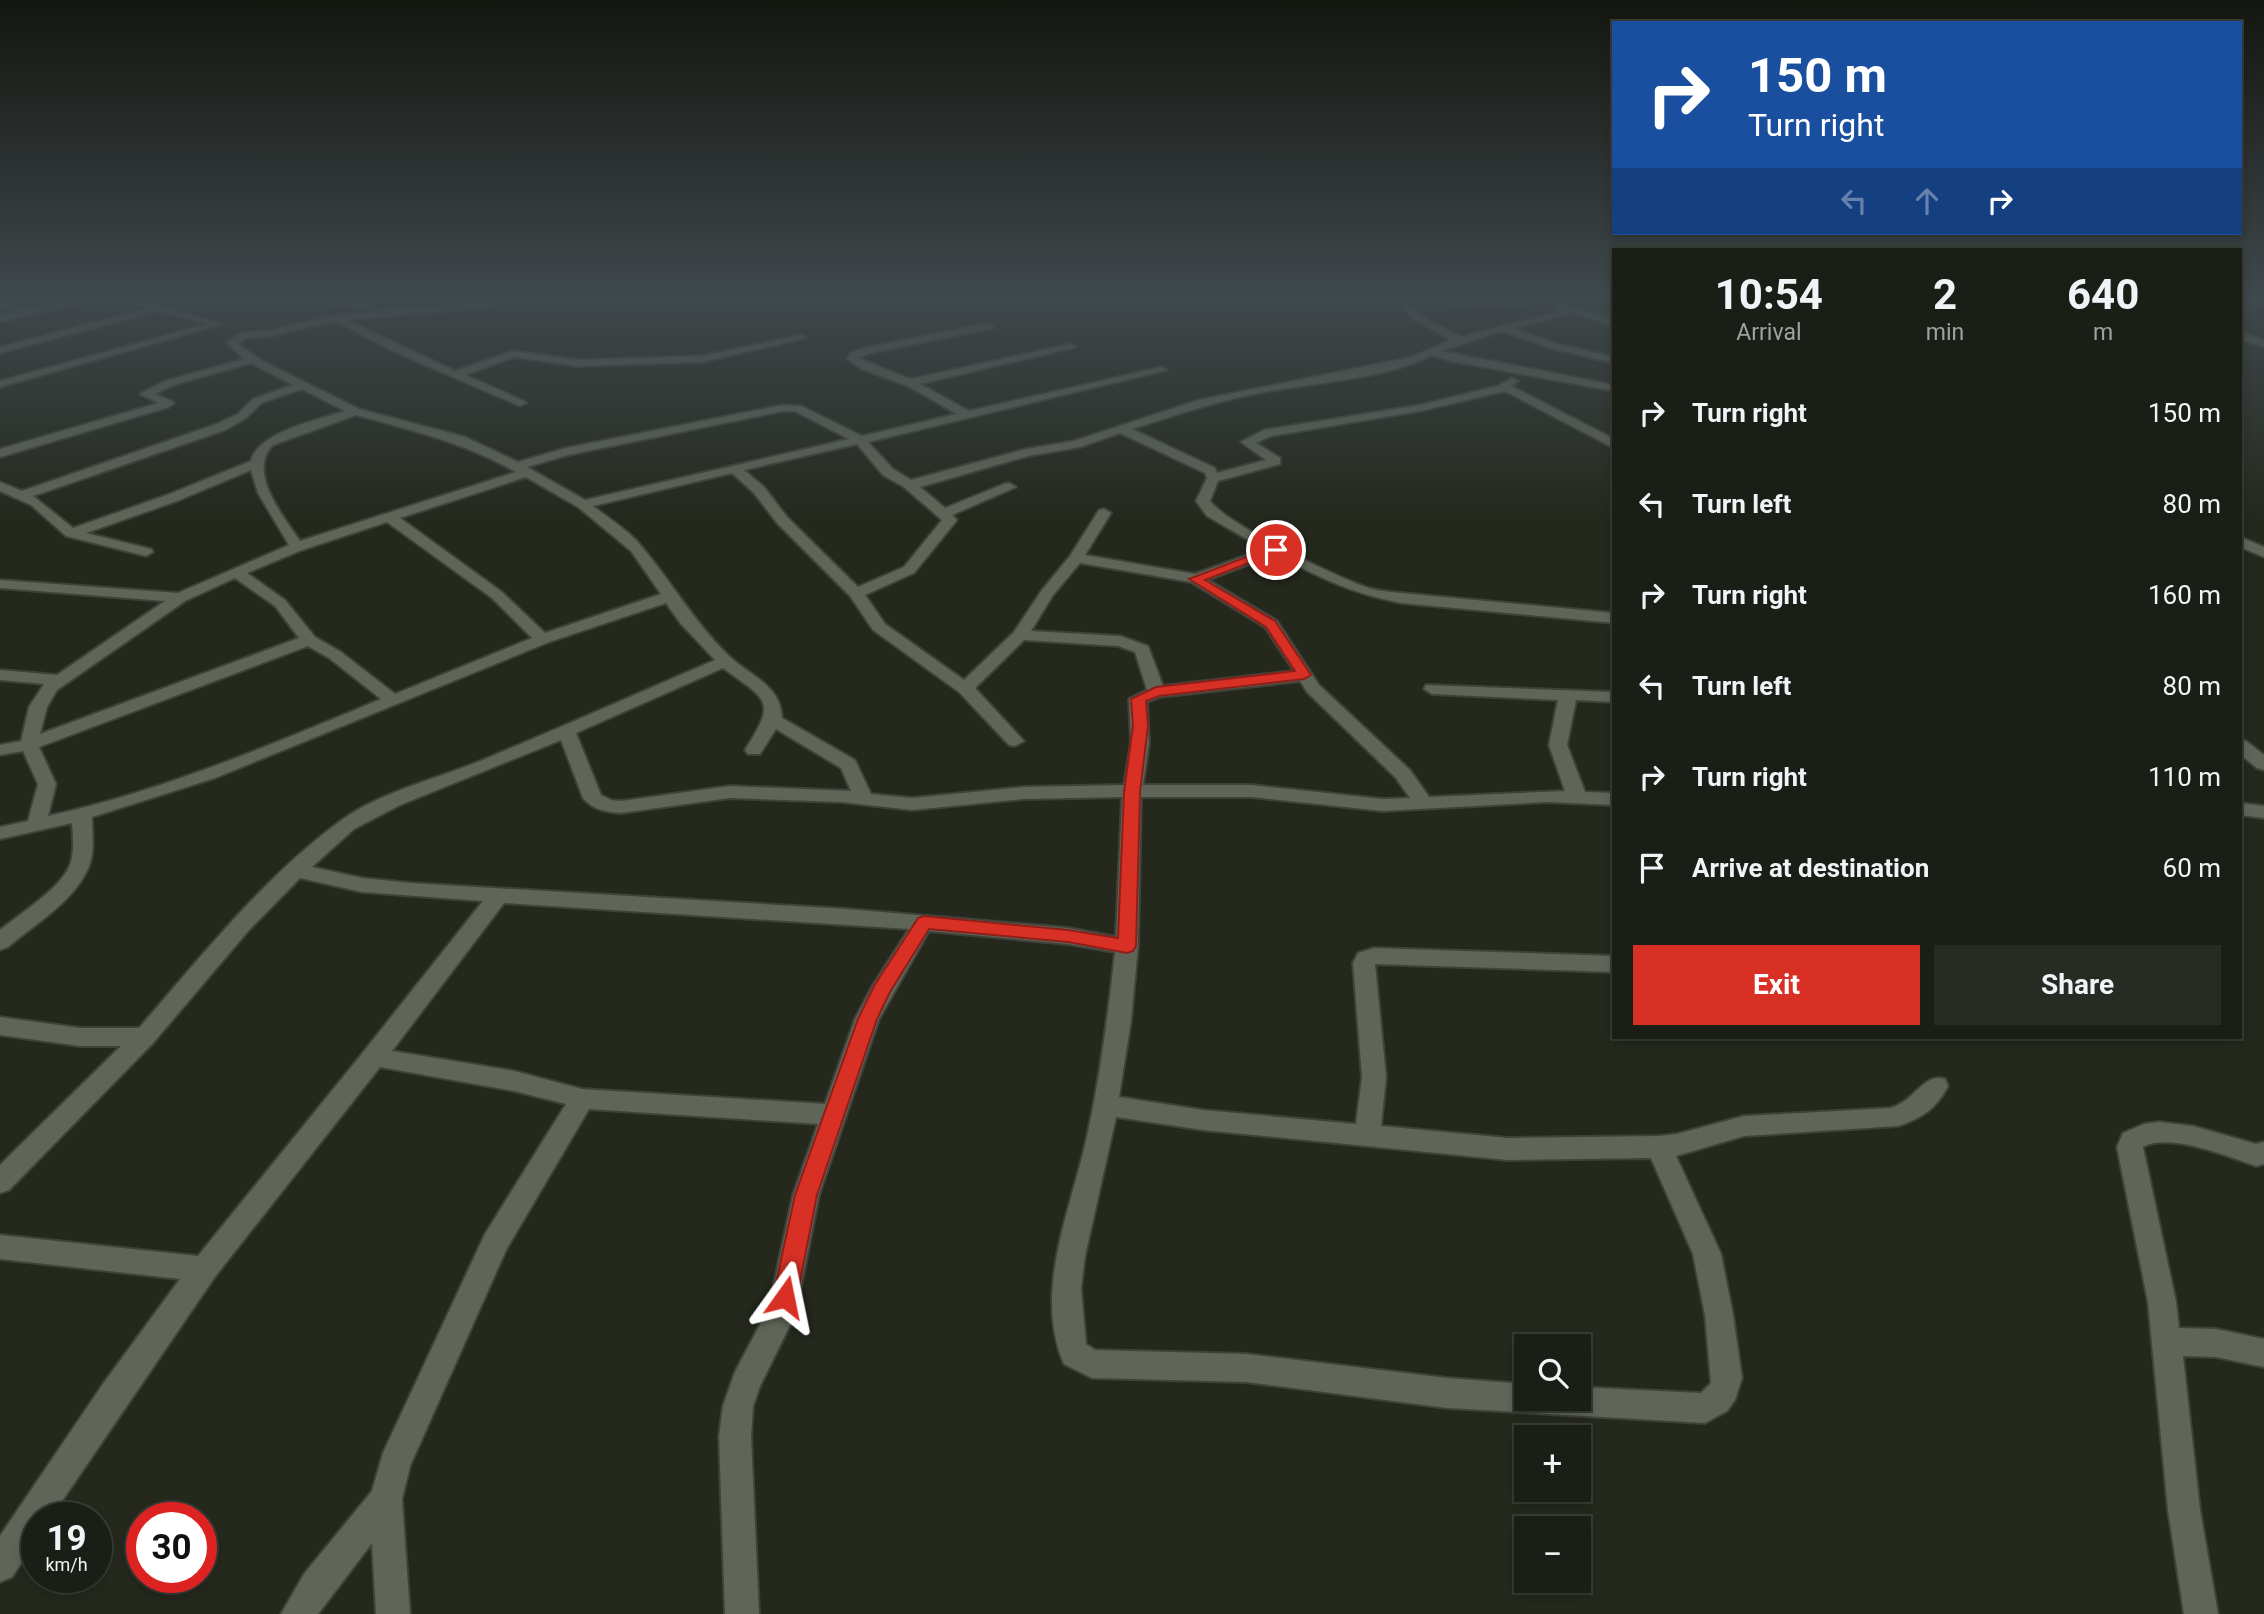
<!DOCTYPE html>
<meta charset="utf-8">
<style>
:root{--surface:#1b1e16;--page:#282b23;--text:#f1f3f6;--muted:#a0a2a1;--line:#393c35;--accent:#d93025}
body{margin:0;font-family:Roboto,sans-serif;background:var(--page);color:var(--text);height:100vh;display:flex;flex-direction:column;font-size:26px;white-space:nowrap}
*{box-sizing:border-box;margin:0}
p{font-size:23px;color:var(--muted)}
.icon{flex:none;width:38px;height:38px;fill:none;stroke:currentColor;stroke-width:2;stroke-linecap:round;stroke-linejoin:round}
.map{position:relative;flex:1;overflow:hidden}
.side{position:absolute;left:1612px;top:248px;width:630px;height:791px;display:flex;flex-direction:column;background:var(--surface);border-radius:0px;box-shadow:0 4px 10px #0003,0 0 0 2px var(--line)}
.side>*{flex:none}
.top-card{position:absolute;left:1612px;top:21px;width:630px;height:214px;border-radius:0px;box-shadow:0 4px 10px #0003,0 0 0 2px var(--line);background:#1a4fa0;color:#fff;overflow:hidden}
.fabs{position:absolute;left:1514px;top:1334px;display:grid;gap:14px}
.fabs a{display:grid;place-items:center;width:77px;height:77px;border-radius:0px;background:var(--surface);box-shadow:0 4px 10px #0003,0 0 0 2px var(--line);font-size:35px}
.speed{position:absolute;left:21px;top:1502px;display:flex;gap:14px;font-size:35px;font-weight:700;text-align:center}
.speed>*{display:grid;place-content:center;width:91px;height:91px;border-radius:50%;background:var(--surface);box-shadow:0 4px 10px #0003,0 0 0 2px var(--line);line-height:1}
.speed small{font-size:18px;font-weight:400}
.speed .limit{border:10px solid #d22;background:#fff;color:#111}
.pin{position:absolute;display:grid;place-items:center;width:60px;height:60px;color:#fff;margin:-30px;border:4px solid #fff;border-radius:50%;box-shadow:0 2px 7px #0007}
.me{position:absolute;width:77px;margin:-38px;rotate:12deg;stroke-linejoin:round;filter:drop-shadow(0 0 5px #0008)}
.turn{display:flex;align-items:center;gap:24px;height:147px;padding:0 21px;font-size:32px}
.turn .icon{width:91px;height:91px;stroke-width:2.5}
.turn b{display:block;font-size:49px;line-height:60px}
.lanes{display:flex;align-items:center;height:66px;padding:0 21px;background:#0003;justify-content:center;gap:35px;direction:ltr}
.lanes .off{opacity:.35}
.eta{display:flex;justify-content:space-evenly;align-items:center;height:119px;text-align:center}
.eta b{font-size:42px;font-weight:700;line-height:49px}
.primary-button{display:flex;gap:14px;margin-top:auto;padding:14px 21px}
.primary-button a{flex:1;height:80px;border-radius:0px;background:var(--accent);color:#fff;font-size:28px;font-weight:700;line-height:80px;text-align:center}
.primary-button a+a{background:var(--page);color:var(--text)}
ul{padding:0;list-style:none}
li{display:flex;align-items:center;gap:21px;height:91px;padding:0 21px}
li div{flex:1}
li b{display:block;font-size:26px}
li em{font-style:normal}
.map>svg:first-child{display:block}
</style>
<div class="map">
<svg width="2264" height="1614" viewBox="0 0 2264 1614">
<rect width="100%" height="100%" fill="#24281d"/>
<g fill="none" stroke-linecap="round" stroke-linejoin="round">
<!-- minor casing -->
<g stroke="#3f4239" stroke-width="4">
<path id="minor" d="M95,294H117L223,324L0,387V381L207,324L159,311L0,353V347L148,308L106,297L0,322V316L16,312L0,306V300L27,310Z
M215,294H228L209,300V296Z
M309,294H321L317,297L368,303L373,306L368,309L303,301V297Z
M520,294H538L479,308L347,320L455,371L513,351L577,360L702,356L801,335L806,338L702,362L577,366L514,357L465,375L524,401L526,403L520,406L393,351L335,321L271,336L247,338L238,344L264,362L359,409L465,437L518,462L566,448L783,405L801,406L862,436L957,414L908,386L862,369L847,359L851,353L864,348L989,323L994,326L993,328L871,353L858,358L910,379L1071,344L1076,347L920,384L969,411L1162,367L1167,370L868,442L893,469L911,480L1026,449L1074,441L1199,400L1412,357L1451,340L1413,319L1393,297L1396,294H1406L1403,297L1420,315L1461,337L1563,310L1556,306L1561,303L1614,320V326L1573,313L1514,328L1557,344L1614,357V363L1550,348L1502,331L1441,351L1614,385V391L1451,361L1432,355C1389,378 1314,383 1265,392C1219,400 1176,415 1132,429L1215,468L1217,473L1266,460L1241,442L1264,430L1420,405L1498,386L1512,378L1518,381L1511,386L1614,439V448L1505,391L1420,411L1271,436L1256,443L1280,458V464L1218,481L1210,501C1228,525 1338,578 1369,588C1379,591 1391,592 1401,593L1614,613V623L1401,603C1350,593 1321,578 1275,554L1208,580L1277,621L1319,685L1410,770L1429,797L1565,791L1549,745L1558,700L1432,694L1424,689L1426,685L1614,692V702L1576,700L1567,745L1585,792L1614,793V805L1547,802L1383,811L1252,797H1141L1138,946L1131,1021L1119,1097L1203,1110L1356,1124L1362,1077L1353,963L1358,953L1374,948L1614,956V972L1375,964L1386,1077L1381,1126L1508,1138L1659,1136L1677,1134L1744,1116L1890,1108C1915,1102 1923,1072 1945,1079L1948,1086C1936,1109 1922,1118 1898,1126L1744,1136L1676,1156L1721,1254L1733,1315L1742,1378L1735,1400L1727,1411L1705,1423L1447,1408L1246,1382L1092,1378L1064,1364C1033,1293 1070,1212 1086,1141C1100,1079 1108,1015 1115,952L1068,944L929,931L879,1019L819,1195L799,1297L792,1321L760,1386L753,1406L751,1436L759,1614H725L719,1436L723,1406L735,1372L764,1317L771,1297L793,1195L818,1124L589,1109L506,1250L410,1466L402,1499L410,1614H376L372,1543L318,1614H281L304,1574L372,1491L383,1453L485,1234L566,1104L514,1091L380,1067L214,1278L51,1517H37V1539L12,1577L0,1582V1536L103,1384L180,1279L0,1259V1235L198,1256L365,1050L483,901L362,892L300,878L249,930L153,1043L9,1190L0,1193V1165L121,1046H80L0,1035V1017L80,1028H139C201,957 262,879 339,822C381,791 438,779 485,759C562,727 638,693 715,660L681,624L666,603L549,642L215,778L92,817C92,833 95,852 89,866C76,900 34,925 8,947L0,950V930C20,914 59,889 69,867C75,854 73,836 72,823L0,839V827L28,821L38,784L23,751L0,755V745L21,741L29,707L44,684L0,680V670L57,675L165,601L0,588V580L178,593L289,545L258,493L251,470L177,501L86,533L151,549L153,552L146,556L66,536L31,505L0,491V482L22,491L217,424L238,414L253,399L293,385L251,363L173,385L155,394L172,401L174,403L169,407L0,457V449L159,403L140,394L165,381L244,359L227,343L240,333L271,330L336,315L479,302ZM302,389L345,411C318,420 258,432 251,461L167,495L73,528L33,496L225,430L246,418L261,403ZM783,411H795L849,439L585,500L527,467L568,455ZM356,415C411,430 466,443 516,472L300,541C284,517 246,472 273,445ZM1120,433L1205,473L1207,478L1196,501L1207,516L1264,549L1195,574L1085,555L1111,513L1104,509L1099,510L1070,556L1042,590L1014,632L964,680L885,624L865,595L914,573L957,520L952,515L1016,487L1009,483L1004,484L945,508L920,487L1028,456L1080,447ZM857,444L883,475L904,487L942,520L904,567L858,587L787,517L764,487L744,470ZM732,473L754,493L777,523L850,596L873,630L959,692L1009,745L1015,746L1024,741L975,688L1024,640L1118,646L1135,652L1147,690L1129,699L1131,743L1124,785L1023,787L912,798L871,794L855,760L782,718C781,685 750,676 729,656C694,622 673,584 642,547C630,531 609,519 593,506ZM526,477L578,507L631,551L661,594L545,633L502,592L400,518ZM387,522L492,598L532,638L395,694L341,652L315,637L285,600L247,573L302,550ZM1080,563L1191,582L1265,627L1294,671L1163,686L1148,646L1120,636L1031,631L1053,595ZM235,578L275,606L299,638L40,734L47,707L57,690L185,601ZM308,646L329,658L381,699C273,744 163,791 48,816L56,784L39,747ZM723,668C768,701 777,700 745,750L748,754H760L776,729L841,768L851,791L730,786L621,801L611,800L601,795L576,733ZM1300,681L1307,692L1396,778L1410,798L1383,799L1252,785H1143L1149,743L1147,702L1159,697ZM561,740L583,798C593,810 607,812 621,813L730,798L841,802L912,810L1023,799L1122,797L1116,937L1068,928L847,909L410,883L362,878L312,867L354,829L400,805ZM504,903L909,929L873,985L855,1019L825,1104L582,1089L514,1071L392,1051ZM1116,1117L1203,1130L1508,1160L1651,1158L1693,1254L1705,1315L1711,1383L1701,1393L1578,1387V1398H1526V1384L1447,1378L1246,1354L1095,1350L1086,1344L1081,1288L1085,1256Z
M1407,294C1451,292 1492,306 1536,296L1541,299C1521,312 1427,306 1407,294Z
M2251,298L2264,301V308L2251,302Z
M2240,332L2264,340V347L2240,339Z
M2240,537L2264,547V557L2240,547Z
M2240,740L2246,741L2264,755V770L2257,768L2240,754Z
M2240,803L2264,806V818L2240,815Z
M2159,1122L2193,1126L2256,1144L2264,1142V1164L2256,1166C2229,1157 2169,1132 2143,1147L2176,1302L2179,1328L2216,1329L2264,1339V1367L2216,1357L2183,1356L2200,1510L2218,1614H2184L2168,1510L2148,1302L2117,1147L2123,1133L2144,1124Z"/>
</g>
<!-- minor -->
<use href="#minor" fill="#5f6558" fill-rule="evenodd"/>
</g>
<!-- sky -->
<linearGradient id="sky" x2="0" y2="1"><stop stop-color="#141610"/><stop offset="0.57" stop-color="#3f484c"/><stop offset="1" stop-color="#3f484c" stop-opacity="0"/></linearGradient>
<rect width="2264" height="520" fill="url(#sky)"/>
<!-- route -->
<path fill="#d93025" stroke="#8d1f18" stroke-width="2" d="M1272,547L1282,550L1205,580L1275,621L1311,675L1304,679L1159,696L1146,701L1148,726L1140,792L1136,946L1133,951L1127,953L1068,942L929,929L890,992L877,1019L817,1195L797,1297L793,1305L785,1308L777,1305L773,1297L795,1195L858,1019L874,986L918,918L924,916L1068,930L1118,938L1124,792L1133,726L1131,699L1156,687L1295,671L1266,627L1189,579Z"/>
</svg>
<div class="fabs">
<a><svg class="icon" aria-label="search" viewBox="0 0 24 24"><circle cx="10" cy="10" r="6"/><path d="M15 15l6 6"/></svg></a>
<a>+</a>
<a>−</a>
</div>
<div class="speed"><div>19<small>km/h</small></div><div class="limit">30</div></div>
<div class="pin" style="left:1276px;top:550px;background:#d93025"><svg class="icon" aria-label="arrive" viewBox="0 0 24 24"><path d="M6 21V4h12l-3 4 3 4H6"/></svg></div>
<svg class="me" style="left:785px;top:1297px" viewBox="-20 -20 40 40"><path d="M0-17L14 15 0 8-14 15z" fill="#d93025" stroke="#fff" stroke-width="4"/></svg>
<div class="top-card">
<div class="turn"><svg class="icon" aria-label="right" viewBox="0 0 24 24"><path d="M7 20v-9h11M14 6l5 5-5 5"/></svg><div><b>150 m</b>Turn right</div></div>
<div class="lanes"><svg class="icon off" aria-label="left" viewBox="0 0 24 24"><path d="M17 20v-9H6M10 6l-5 5 5 5"/></svg><svg class="icon off" aria-label="ahead" viewBox="0 0 24 24"><path d="M12 20V5M6 11l6-6 6 6"/></svg><svg class="icon" aria-label="right" viewBox="0 0 24 24"><path d="M7 20v-9h11M14 6l5 5-5 5"/></svg></div>
</div>
<section class="side">
<div class="eta">
<div><b>10:54</b><p>Arrival</p></div>
<div><b>2</b><p>min</p></div>
<div><b>640</b><p>m</p></div>
</div>
<ul>
<li><svg class="icon" aria-label="right" viewBox="0 0 24 24"><path d="M7 20v-9h11M14 6l5 5-5 5"/></svg><div><b>Turn right</b></div><em>150 m</em></li>
<li><svg class="icon" aria-label="left" viewBox="0 0 24 24"><path d="M17 20v-9H6M10 6l-5 5 5 5"/></svg><div><b>Turn left</b></div><em>80 m</em></li>
<li><svg class="icon" aria-label="right" viewBox="0 0 24 24"><path d="M7 20v-9h11M14 6l5 5-5 5"/></svg><div><b>Turn right</b></div><em>160 m</em></li>
<li><svg class="icon" aria-label="left" viewBox="0 0 24 24"><path d="M17 20v-9H6M10 6l-5 5 5 5"/></svg><div><b>Turn left</b></div><em>80 m</em></li>
<li><svg class="icon" aria-label="right" viewBox="0 0 24 24"><path d="M7 20v-9h11M14 6l5 5-5 5"/></svg><div><b>Turn right</b></div><em>110 m</em></li>
<li><svg class="icon" aria-label="arrive" viewBox="0 0 24 24"><path d="M6 21V4h12l-3 4 3 4H6"/></svg><div><b>Arrive at destination</b></div><em>60 m</em></li>
</ul>
<div class="primary-button"><a>Exit</a><a>Share</a></div>
</section>
</div>
